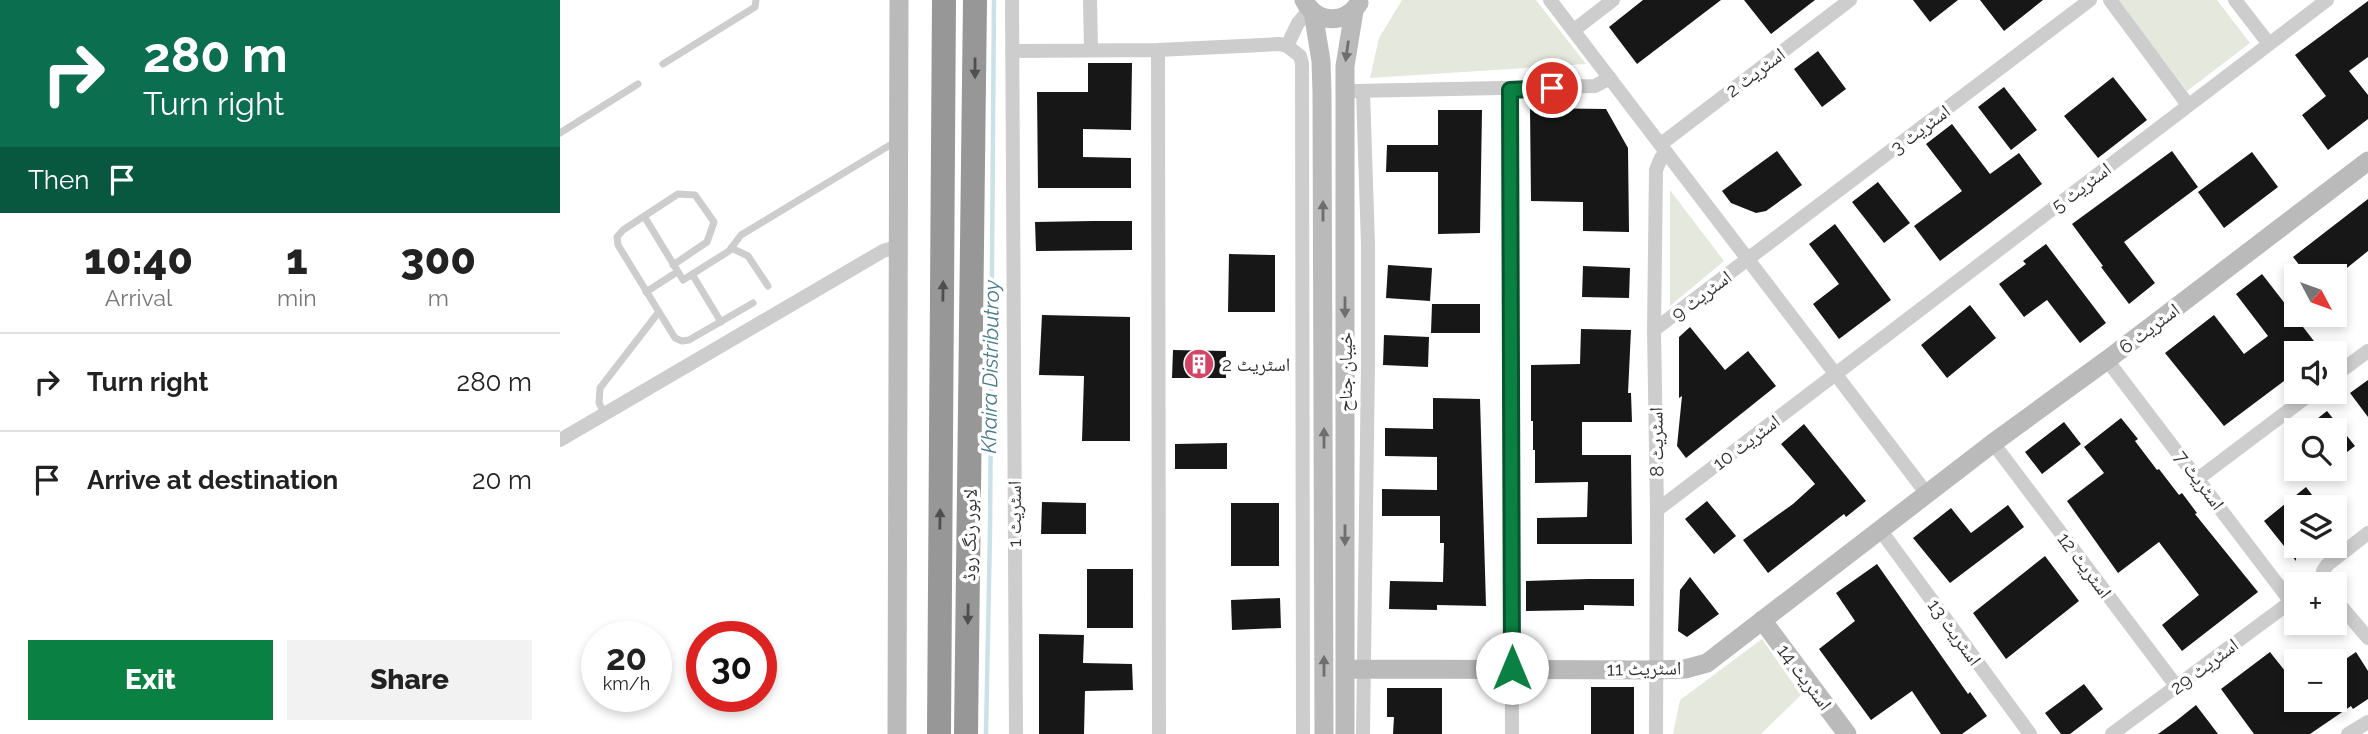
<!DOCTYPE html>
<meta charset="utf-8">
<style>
:root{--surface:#fff;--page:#f2f2f2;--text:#222;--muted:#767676;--line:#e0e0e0;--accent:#0b8043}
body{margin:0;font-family:Raleway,"Noto Naskh Arabic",sans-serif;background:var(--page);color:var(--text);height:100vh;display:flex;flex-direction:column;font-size:26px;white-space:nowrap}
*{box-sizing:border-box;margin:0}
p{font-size:23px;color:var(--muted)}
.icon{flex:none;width:38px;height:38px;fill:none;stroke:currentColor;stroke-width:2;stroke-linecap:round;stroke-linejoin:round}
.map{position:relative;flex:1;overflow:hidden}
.drawer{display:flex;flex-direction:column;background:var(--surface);width:560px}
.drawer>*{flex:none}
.hud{background:#0b6e4f;color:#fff;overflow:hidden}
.needle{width:46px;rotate:131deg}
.controls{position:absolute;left:1724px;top:264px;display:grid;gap:14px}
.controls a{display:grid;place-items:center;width:63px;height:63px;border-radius:0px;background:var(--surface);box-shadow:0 4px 10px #0003;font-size:35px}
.speed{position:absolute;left:21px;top:621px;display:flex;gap:14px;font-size:35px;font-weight:700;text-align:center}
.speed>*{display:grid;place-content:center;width:91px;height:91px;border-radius:50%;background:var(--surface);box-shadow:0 4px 10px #0003;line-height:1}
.speed small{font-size:18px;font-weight:400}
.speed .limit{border:10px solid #d22;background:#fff;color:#111}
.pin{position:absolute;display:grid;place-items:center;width:60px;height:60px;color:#fff;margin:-30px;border:4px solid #fff;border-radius:50%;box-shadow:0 2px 7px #0007}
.me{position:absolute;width:77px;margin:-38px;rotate:0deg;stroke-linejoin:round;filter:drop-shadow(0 0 5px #0008)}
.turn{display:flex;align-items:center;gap:24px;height:147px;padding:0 28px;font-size:32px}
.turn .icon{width:91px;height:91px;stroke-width:2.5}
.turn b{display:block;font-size:49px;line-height:60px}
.then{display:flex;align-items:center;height:66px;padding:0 28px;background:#0003;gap:14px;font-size:26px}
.eta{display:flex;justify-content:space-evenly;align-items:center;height:119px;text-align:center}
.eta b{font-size:42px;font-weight:800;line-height:49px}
.button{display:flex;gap:14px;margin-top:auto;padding:14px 28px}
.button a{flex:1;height:80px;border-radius:0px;background:var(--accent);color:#fff;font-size:28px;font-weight:800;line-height:80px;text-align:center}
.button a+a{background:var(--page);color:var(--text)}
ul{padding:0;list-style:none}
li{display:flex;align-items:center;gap:21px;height:98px;padding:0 28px;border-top:2px solid var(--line)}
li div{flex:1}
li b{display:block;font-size:26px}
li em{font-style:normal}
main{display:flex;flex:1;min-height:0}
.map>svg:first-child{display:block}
</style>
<main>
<section class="drawer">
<div class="hud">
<div class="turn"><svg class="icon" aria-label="right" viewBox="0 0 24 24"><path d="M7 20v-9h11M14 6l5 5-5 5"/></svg><div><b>280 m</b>Turn right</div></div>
<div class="then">Then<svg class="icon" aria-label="arrive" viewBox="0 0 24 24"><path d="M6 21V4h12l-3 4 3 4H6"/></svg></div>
</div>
<div class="eta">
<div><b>10:40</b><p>Arrival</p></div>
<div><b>1</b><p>min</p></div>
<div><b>300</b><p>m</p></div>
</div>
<ul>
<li><svg class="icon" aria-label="right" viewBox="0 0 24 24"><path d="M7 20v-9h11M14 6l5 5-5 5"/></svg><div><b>Turn right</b></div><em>280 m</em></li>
<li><svg class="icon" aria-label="arrive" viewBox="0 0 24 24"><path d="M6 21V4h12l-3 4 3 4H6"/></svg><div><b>Arrive at destination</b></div><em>20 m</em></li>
</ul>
<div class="button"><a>Exit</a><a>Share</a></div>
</section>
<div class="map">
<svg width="1808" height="734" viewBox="0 0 1808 734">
<rect width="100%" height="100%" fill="#fff"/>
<!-- green -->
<path fill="#e5e8dc" d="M842,0H976L1026,64L810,78L819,38Z
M1557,0H1657L1690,43L1627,91Z
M1110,190L1164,261L1110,306Z
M1202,639L1241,695L1201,734H1113L1120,700Z"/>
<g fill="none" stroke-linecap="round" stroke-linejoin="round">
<!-- stream -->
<path stroke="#cae1e7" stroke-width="4.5" d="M426,734L430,532L434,0"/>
</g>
<!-- building -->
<path fill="#171717" d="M1083,0H1161L1077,64L1049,27Z
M1184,0H1255L1211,34Z
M1353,0H1398L1370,22Z
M1420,0H1483L1444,31Z
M1808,1V57L1789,71L1808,95V119L1768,150L1742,115L1766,96L1735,55Z
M1258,51L1286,89L1262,107L1234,69Z
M528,63H572L571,130L523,129V157L571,158V188H478L477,92H528Z
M1553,77L1587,120L1538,158L1504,116Z
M1444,87L1477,130L1451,150L1418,107Z
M970,108L1046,109L1068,148L1069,232L1023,231V202L971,201Z
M878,110H922L920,233L878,234V172H826L827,145H878Z
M1392,124L1430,174L1459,153L1482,184L1380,261L1354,226L1402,191L1366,144Z
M1217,151L1242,185L1206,211L1196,213L1171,203L1162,191Z
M1612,151L1638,187L1564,242L1595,283L1569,304L1541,267L1543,266L1512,224Z
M1692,152L1718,187L1664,228L1638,192Z
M1318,182L1350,223L1324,243L1292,202Z
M1808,199V251L1777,276H1748L1733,257Z
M532,221H572V250L476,251L475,222Z
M1275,224L1331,300L1279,339L1253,304L1279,284L1249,244Z
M1486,244L1546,323L1520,343L1487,300L1464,317L1439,284L1466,264L1463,261Z
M669,254L715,255V312H668Z
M828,265L872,268L870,301L826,298Z
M1023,266L1070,268L1069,298L1022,297Z
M1702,274L1764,354H1736V372L1664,426L1605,353L1654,315L1684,354L1708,336L1676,294Z
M872,304H920V333H871Z
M1410,305L1436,338L1387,378L1361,345Z
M482,315L570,317V441H522L524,376L479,375Z
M1130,327L1165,370L1188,351L1216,386L1126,458L1117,446L1122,396L1119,398V337Z
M1021,329L1071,330L1068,393H1071L1072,422H1022V455H1071L1072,544H977V518L1027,517L1028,482L975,483V450H973V421H971V365L1020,364Z
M824,335L869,337L868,367L823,365Z
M613,350L666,351V378H612Z
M1808,380V417L1790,393Z
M873,398L920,399L926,606L877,605V610L829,609L830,581L883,582L884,543H880V516H822V489L877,490V457L825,456V428L873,429Z
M1767,411L1795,446L1774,462V430H1743Z
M1561,418L1578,439L1575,441L1597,470L1599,469L1619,495L1622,493L1637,513L1635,514L1698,592L1622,651L1602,625L1639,595L1599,542L1558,573L1507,501L1544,473L1524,447Z
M1504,422L1521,444L1482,474L1465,452Z
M1244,424L1306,501L1286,517L1284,514L1208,573L1183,540L1233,504L1255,484L1221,444Z
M667,443V469H615V444Z
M1746,487L1762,508H1736V561L1704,521Z
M1147,501L1176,536L1154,554L1125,519Z
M482,502L526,503V534H481Z
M671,503H719V566H671Z
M1448,505L1464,527L1390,583L1353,538L1391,508L1411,533Z
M1485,556L1519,601L1446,659L1413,613Z
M1317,564L1408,694L1410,692L1427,716L1402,734H1381L1352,691L1311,720L1259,649L1295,621L1276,593Z
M527,569H573V628H527Z
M1130,577L1159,614L1127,637L1118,631L1120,590Z
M1028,579H1074V606L1024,605V610L966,611V581Z
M720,598L721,628L672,630L671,600Z
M479,634L524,635L523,663L572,664L573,690L525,691L524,734H479Z
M1710,652L1736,685V700H1774V667L1796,652L1808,671V699L1793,709L1791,706L1750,734H1694L1661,689Z
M1524,684L1543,709L1510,734H1501L1485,713Z
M1031,687H1074V734H1031Z
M827,688H882V734H833L834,717H827Z
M1636,705L1658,734H1598L1616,721Z"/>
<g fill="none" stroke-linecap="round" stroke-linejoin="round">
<!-- lane -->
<path stroke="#cdcdcd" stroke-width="7" d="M103,64L195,7L196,0
M0,133L78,84
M84,216L123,280L169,251L181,235L335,142
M171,248L188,256L208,286
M113,265L147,242L154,222L135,195L118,194L63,230L57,237L58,245L115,338L122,341L129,340L193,303
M132,274L161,322
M86,292L117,272
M45,414L39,403L40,388L98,313"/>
<!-- street -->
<path stroke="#cdcdcd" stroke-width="14" d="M452,0L456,734
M530,0L531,49
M990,0L1367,494
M1550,0L1628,105
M1675,0L1709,44
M1014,30L1053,0
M727,46L740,56L742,64L743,734
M598,50L599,734
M452,51L598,50L720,44L727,46L738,23L750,9
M950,90L952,734
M794,91L1035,86L1050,78
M803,91L808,245V363L803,734
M1101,144L1290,0
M1094,330L1530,0
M1547,360L1731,602
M1774,376L1808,351
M0,440L323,251L340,246
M1433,443L1617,687
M1639,478L1753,392
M1097,510L1767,0
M1321,531L1470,734
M1756,584L1762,580L1763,571L1767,565L1808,533
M1774,598L1808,638
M1096,734L1097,510L1094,330L1096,170L1101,158L1107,153
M1552,734L1736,598
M1788,734L1808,722"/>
<!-- secondary -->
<path stroke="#bababa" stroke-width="19" d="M744,0C756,24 785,25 799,3
M753,12L761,61L762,92L764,734
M1202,620L1287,734
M785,669L1096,670L1125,669L1147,663L1433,443L1547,360L1808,161
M337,734L339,0
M785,734V66L794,11"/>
<!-- highway -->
<path stroke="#979797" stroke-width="24" d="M379,734L384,0
M406,734L415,0"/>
</g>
<!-- one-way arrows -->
<defs><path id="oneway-solid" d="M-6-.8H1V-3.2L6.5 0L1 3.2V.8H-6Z" transform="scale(1.75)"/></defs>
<g fill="#6e6e6e">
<use href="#oneway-solid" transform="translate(787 51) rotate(98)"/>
<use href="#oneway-solid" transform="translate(763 211) rotate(-90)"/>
<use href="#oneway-solid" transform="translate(785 307) rotate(90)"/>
<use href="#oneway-solid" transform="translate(764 438) rotate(-90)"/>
<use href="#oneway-solid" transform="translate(785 535) rotate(90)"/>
<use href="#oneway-solid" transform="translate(764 666) rotate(-90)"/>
</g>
<g fill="#4f4f4f">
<use href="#oneway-solid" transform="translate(415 68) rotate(90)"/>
<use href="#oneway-solid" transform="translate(383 291) rotate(-89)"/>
<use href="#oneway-solid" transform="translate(380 519) rotate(-89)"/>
<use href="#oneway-solid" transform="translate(408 614) rotate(91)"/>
</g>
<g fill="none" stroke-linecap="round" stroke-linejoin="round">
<!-- route casing -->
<g stroke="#07532c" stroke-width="18">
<path id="route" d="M952,668L950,90L992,88"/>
</g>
<!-- route -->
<use href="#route" stroke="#0b8043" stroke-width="12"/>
</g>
<!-- icons -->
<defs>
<g id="building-disc" transform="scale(1.575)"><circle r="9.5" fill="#d54366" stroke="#fff"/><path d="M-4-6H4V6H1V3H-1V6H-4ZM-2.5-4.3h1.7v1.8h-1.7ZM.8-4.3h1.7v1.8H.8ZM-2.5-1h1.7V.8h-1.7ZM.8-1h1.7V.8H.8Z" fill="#fff"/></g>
</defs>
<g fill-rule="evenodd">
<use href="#building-disc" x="639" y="364"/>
</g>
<g text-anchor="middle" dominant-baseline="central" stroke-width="7" stroke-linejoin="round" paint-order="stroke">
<!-- street labels -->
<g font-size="19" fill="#303030" stroke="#fff">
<text transform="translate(1195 72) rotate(-37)">اسٹریٹ 2</text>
<text transform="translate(1360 129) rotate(-37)">اسٹریٹ 3</text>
<text transform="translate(1521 187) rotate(-37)">اسٹریٹ 5</text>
<text transform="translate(1141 295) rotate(-37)">اسٹریٹ 9</text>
<text transform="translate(1589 328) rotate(-37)">اسٹریٹ 6</text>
<text transform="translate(785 372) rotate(-90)">خیبان جناح</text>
<text transform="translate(1096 442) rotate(-91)">اسٹریٹ 8</text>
<text transform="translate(1186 442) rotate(-37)">اسٹریٹ 10</text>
<text transform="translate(1640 480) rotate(53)">اسٹریٹ 7</text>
<text transform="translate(454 514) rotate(-90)">اسٹریٹ 1</text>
<text transform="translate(409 535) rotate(-89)">لاہور رنگ روڈ</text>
<text transform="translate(1525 565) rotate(53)">اسٹریٹ 12</text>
<text transform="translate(1395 632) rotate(54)">اسٹریٹ 13</text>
<text transform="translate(1644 666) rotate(-37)">اسٹریٹ 29</text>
<text transform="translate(1084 668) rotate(-1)">اسٹریٹ 11</text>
<text transform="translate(1245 677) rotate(53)">اسٹریٹ 14</text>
</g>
<!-- poi labels -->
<g font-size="19" fill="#303030" stroke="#fff" text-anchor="start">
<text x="662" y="364">اسٹریٹ 2</text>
</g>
<!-- water labels -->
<g font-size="21" font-style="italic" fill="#457b8b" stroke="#fff">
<text transform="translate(430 367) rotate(-89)">Khaira Distributroy</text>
</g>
</g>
</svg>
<div class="controls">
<a><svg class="needle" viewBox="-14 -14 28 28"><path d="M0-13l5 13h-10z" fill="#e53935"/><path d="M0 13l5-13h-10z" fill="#767676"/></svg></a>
<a><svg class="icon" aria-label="sound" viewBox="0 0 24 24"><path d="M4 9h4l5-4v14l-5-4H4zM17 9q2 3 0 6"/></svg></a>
<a><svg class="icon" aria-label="search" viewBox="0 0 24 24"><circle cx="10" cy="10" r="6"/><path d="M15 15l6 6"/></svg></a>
<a><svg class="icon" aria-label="layers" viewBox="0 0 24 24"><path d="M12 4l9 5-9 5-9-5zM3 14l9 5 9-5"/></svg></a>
<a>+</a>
<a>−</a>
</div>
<div class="speed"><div>20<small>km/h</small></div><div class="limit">30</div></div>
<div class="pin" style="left:992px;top:88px;background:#d93025"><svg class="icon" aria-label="arrive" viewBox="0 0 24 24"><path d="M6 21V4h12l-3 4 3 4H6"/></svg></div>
<svg class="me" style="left:952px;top:668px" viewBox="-20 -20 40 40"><circle r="19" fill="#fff"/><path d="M0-13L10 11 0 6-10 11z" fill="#0b8043"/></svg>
</div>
</main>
